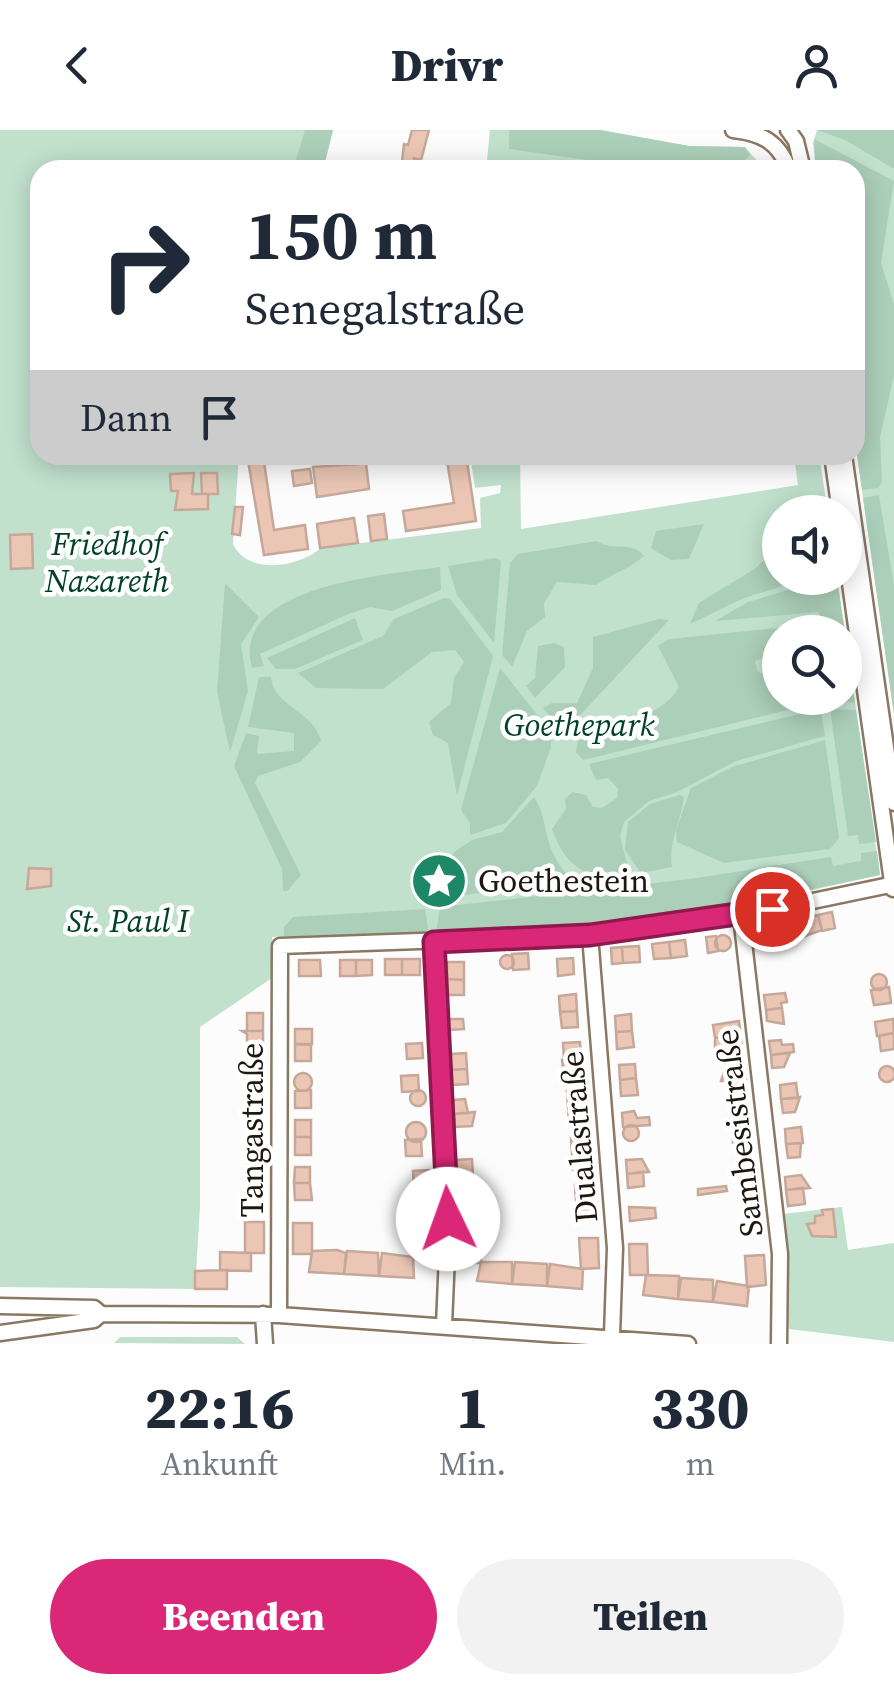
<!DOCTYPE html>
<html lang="de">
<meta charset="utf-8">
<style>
:root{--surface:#fff;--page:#f2f2f3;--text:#1f2937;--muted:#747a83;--accent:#db2777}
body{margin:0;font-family:"Source Serif 4",serif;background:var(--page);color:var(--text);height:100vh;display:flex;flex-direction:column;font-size:38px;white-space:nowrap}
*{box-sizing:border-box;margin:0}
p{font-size:32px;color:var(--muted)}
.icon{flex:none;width:55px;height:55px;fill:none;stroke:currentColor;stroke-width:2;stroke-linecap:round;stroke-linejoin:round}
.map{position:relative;height:1214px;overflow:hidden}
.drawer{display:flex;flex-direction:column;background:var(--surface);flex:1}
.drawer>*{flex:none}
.hud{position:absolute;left:30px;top:30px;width:835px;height:305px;border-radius:30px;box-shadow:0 5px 25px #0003;background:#fff;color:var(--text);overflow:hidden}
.controls{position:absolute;left:762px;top:365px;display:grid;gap:20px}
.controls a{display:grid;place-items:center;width:100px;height:100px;border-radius:50%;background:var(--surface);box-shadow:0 5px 25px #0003;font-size:50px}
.pin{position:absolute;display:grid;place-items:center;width:85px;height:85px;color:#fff;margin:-42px;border:5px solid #fff;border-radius:50%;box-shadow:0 2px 10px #0007}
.me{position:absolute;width:110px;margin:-55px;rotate:357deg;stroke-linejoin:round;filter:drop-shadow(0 0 8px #0008)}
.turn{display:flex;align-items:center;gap:35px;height:210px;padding:0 50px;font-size:45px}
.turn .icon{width:130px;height:130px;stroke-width:2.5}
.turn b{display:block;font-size:70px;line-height:85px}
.then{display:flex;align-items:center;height:95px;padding:0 50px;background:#0003;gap:20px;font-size:38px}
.eta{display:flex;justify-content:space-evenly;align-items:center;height:170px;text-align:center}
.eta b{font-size:60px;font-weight:800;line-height:70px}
.primary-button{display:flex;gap:20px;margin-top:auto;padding:20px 50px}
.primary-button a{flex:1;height:115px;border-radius:60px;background:var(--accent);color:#fff;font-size:40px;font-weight:800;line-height:115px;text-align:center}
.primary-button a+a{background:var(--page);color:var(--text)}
header{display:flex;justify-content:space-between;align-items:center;height:130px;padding:0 50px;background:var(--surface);font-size:45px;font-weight:800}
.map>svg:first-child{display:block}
</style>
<header><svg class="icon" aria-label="back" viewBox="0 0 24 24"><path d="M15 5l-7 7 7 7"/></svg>Drivr<svg class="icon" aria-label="person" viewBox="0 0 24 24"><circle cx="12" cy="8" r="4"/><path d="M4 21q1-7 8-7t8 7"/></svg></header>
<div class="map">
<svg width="894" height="1214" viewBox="0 0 894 1214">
<rect width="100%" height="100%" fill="#fcfcfc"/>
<!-- green -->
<path fill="#c1e1cd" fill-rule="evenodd" d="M0,0H333L323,40H40V325H239L233,414C248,446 299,437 321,418L481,398L480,368L500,363L501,355L475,358L470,325H520L521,399L798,355L794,325H819L828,382H780V448H837L880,745L741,776L591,796L272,807V848L200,897V1077L195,1159L0,1157ZM780,502H845V568H780Z
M490,0H600L689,16L745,17L760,34L778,40H486Z
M817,0H894V584L855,311V40H816L813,14Z
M842,1077L848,1120L894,1113V1212L789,1199L783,1084Z
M120,1207H237L245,1214L114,1213Z"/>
<!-- forest -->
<path fill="#accfb9" d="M305,0H333L323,40H293Z
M509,0H600L689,16L745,17L750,25L739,36L721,37L630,36L509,19Z
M817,0H894V39L845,10Z
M814,9L894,51L881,133L894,174V246L880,307L882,352L878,358L862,360L855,311V40H816Z
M879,365L894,455V584L863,368Z
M704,394L689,429L671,430L651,418L656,401Z
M597,411C611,422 632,410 644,426C628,440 612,443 596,455L557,452L544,473L545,487L527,501L512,537L502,525L510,433L518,424Z
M780,413V448L806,449L744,468L690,494L699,473L756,438Z
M496,428L501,431L494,513L457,465L448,436Z
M440,437L441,460L392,481L370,477L346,485L260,524L264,536L252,538C229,454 390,445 440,437Z
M819,448H837L855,573L829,570L845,568V502H819L822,490L818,482L715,491L748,472L808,454L816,456Z
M225,453L259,487L241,514L248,561L230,622L217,562Z
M444,468L451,470L493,526L457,666L448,613L433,605L429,592L451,573L454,548L464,532L455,520L432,522L383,559L316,558L298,543L383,506L394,489Z
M355,488L363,510L295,539H276L267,528Z
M659,489L669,490L570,596H557L543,578L552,573H577L593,538V507Z
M786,497L770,526L755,531L757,541L766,545L773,541V529L780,518V568H819L820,572L583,630L576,622L578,611C607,588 658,594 679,557L658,516L669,509Z
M554,513L564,517L565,537L535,568L526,556L535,548L538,516Z
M500,538L551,602V617L537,656L506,693L470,705V693L461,680Z
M259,547H271C273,577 314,580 321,611L300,632L258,646L255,653L301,745L287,761H283L282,739L234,636L246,603L259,606L257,624L294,621V603L248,597Z
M830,579L856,580L876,712L859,714L858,705L848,706Z
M817,580L821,582L825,606L736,631L677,662L649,671L624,692L620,706L630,745C589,750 566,740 552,699L566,679L565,669L572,662L586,665L593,677L602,678L617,668L618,659L608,648L596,650L589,634Z
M825,610L839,708L830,719L724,733L677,712L676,700L691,658L732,637Z
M680,665L684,667C681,693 668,710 672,737L641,743L625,720L628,692L650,674Z
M534,667C550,690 540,714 568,746L567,752L440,768L439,747L454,722L472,710L502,702Z
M877,721L880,745L668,789L436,804L440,777L690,749L831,727L833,736L861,731V723Z
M425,779L429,804L284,806V797L293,787Z"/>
<!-- building -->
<path fill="#ebc6b4" stroke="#c5a89a" stroke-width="2.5" d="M412,0H429L421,30L413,28L420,33L418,40H401L404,14L408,15Z
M247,325H263L274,400L305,395L308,419L264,425Z
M357,325H365L369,359L317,367L313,337L358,334Z
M446,325H466L476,391L406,401L403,381L454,373Z
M310,339L312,353L294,356L292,341Z
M194,343L192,364H208V379L175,380L178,361H171L170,344Z
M201,343H217L218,364H202Z
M235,377H243L240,405L232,404Z
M384,384L387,409L371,411L368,386Z
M354,388L358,413L320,418L317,394Z
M32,404L33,438L11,439L10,405Z
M29,738L51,739V756L27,759Z
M832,782L835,798L822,801L818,785Z
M818,785L822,800L805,806L802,789Z
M787,792L790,808L775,811L772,795Z
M772,795L775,809L763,813L760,798Z
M715 813a8 8 0 1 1 16 0a8 8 0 1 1-16 0Z
M716,806L718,821L708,823L706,807Z
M685,810L687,826L671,828L669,812Z
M669,812L671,828L654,829L652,814Z
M639,816L640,832L623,833L622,817Z
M622,817L623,833L612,834L611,818Z
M528,823L529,839L513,840L512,824Z
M500 832a7 7 0 1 1 14 0a7 7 0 1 1-14 0Z
M573,828L574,844L558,846L557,829Z
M385,829H402V845H385Z
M402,829H420V845H402Z
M299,830H320L321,846H299Z
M340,830H356V846H340Z
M356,830H372V845L356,846Z
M447,832H464V850L447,849Z
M871 852a8 8 0 1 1 16 0a8 8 0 1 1-16 0Z
M447,849L464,850V865H447Z
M889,857L891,873L874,875L871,860Z
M785,863L787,872L781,873L782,878L766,880L764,865Z
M576,864L577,881L560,882L559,866Z
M782,878L784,894L767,891L766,880Z
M577,881L578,897L562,898L560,882Z
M247,883H263V901H247Z
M631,884L632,901L616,902L615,886Z
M448,889H463L464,899L448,900Z
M893,889L894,903L877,906L875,892Z
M739,891L741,906L715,908L713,895Z
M295,899H312V914H295Z
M242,901H263V919H247V904Z
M632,901L634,917L617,919L616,902Z
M894,903V919L881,921L879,906Z
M741,906L742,921L715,917V908Z
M781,910L782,915L793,914L794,922L771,925L769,911Z
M580,912L581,929L564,930L563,913Z
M422,913L423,928L407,929L406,914Z
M295,914L311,915V931H295Z
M466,923L467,939L451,940L450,924Z
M790,923L784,937L772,938L771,925Z
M581,929L582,942L563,939L562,930Z
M247,931H263V947H246Z
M635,934L636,948L620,950L619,935Z
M879 944a8 8 0 1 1 16 0a8 8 0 1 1-16 0Z
M745,937L746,951H721L725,939Z
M467,939L468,954L452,955L451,940Z
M294 952a9 9 0 1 1 18 0a9 9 0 1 1-18 0Z
M418,945L419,961L402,962L401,946Z
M246,947H263V962H246Z
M636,948L638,965L621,966L620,950Z
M746,951L748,966L728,968L727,953Z
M796,953L798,968L781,969L780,955Z
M311,960V978H295V961Z
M583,960L585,976L568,977L567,961Z
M410 968a8 8 0 1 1 16 0a8 8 0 1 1-16 0Z
M800,967L795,982L783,983L781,969Z
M465,969L468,983L454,984L453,970Z
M585,976L586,992L569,993L568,977Z
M731 989a10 10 0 1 1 20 0a10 10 0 1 1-20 0Z
M634,981L637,988L649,987L650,995L623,997L622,983Z
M475,982L472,996L455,997L454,984Z
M247,983H263V993H247Z
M295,990H311V1007H295Z
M247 999a8 8 0 1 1 16 0a8 8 0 1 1-16 0Z
M406 1002a10 10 0 1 1 20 0a10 10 0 1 1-20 0Z
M623 1003a8 8 0 1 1 16 0a8 8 0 1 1-16 0Z
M751,996L753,1011L733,1013L732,998Z
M801,997L803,1013L786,1014L785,999Z
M295,1007H311V1025H295Z
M587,1007L589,1023L572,1024L571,1008Z
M421,1009L422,1026H406L405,1010Z
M801,1013L800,1027L788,1028L786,1014Z
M589,1023L590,1039L573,1040L572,1024Z
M247,1024L263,1028V1039H247Z
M472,1029L473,1046L457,1047L456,1030Z
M642,1029L649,1042L627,1044L626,1030Z
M755,1030L757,1056L741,1058L738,1032Z
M295,1037H310V1053H294Z
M247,1039H263V1049H247Z
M429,1040L430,1058L414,1059L413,1041Z
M643,1042L644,1056L628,1058L627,1044Z
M801,1045L810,1058L786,1060L785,1047Z
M473,1046L474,1061L458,1062L457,1047Z
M294,1053H310L312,1070H295Z
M591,1054L592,1070L576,1071L575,1055Z
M726,1056L727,1061L698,1065V1059Z
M413 1066a9 9 0 1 1 18 0a9 9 0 1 1-18 0Z
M803,1058L805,1074L788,1076L786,1060Z
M592,1070L594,1086L577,1087L576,1071Z
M759,1070L761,1087L744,1089L742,1072Z
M629,1077L655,1078L656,1088L630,1091Z
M833,1079L836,1107L812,1106L807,1094L815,1093V1086L823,1085L822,1080Z
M761,1087L763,1104L746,1105L744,1089Z
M245,1092H264V1123H245Z
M293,1093H312V1124H293Z
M413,1097H432V1128H414Z
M462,1102H480L481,1133H462Z
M579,1108H598L599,1138L581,1139Z
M629,1114H647L648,1145H630Z
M337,1120L346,1123L344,1144L309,1142L312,1121Z
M347,1121L378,1123L379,1146L344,1144Z
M220,1122L251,1123V1141L220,1140Z
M382,1123L413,1127L414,1148L379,1146Z
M764,1125L766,1155L747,1157L745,1126Z
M481,1132H512V1154L477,1151Z
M515,1132L547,1134V1156L512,1154Z
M550,1134L583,1139L582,1159L547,1156Z
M227,1140V1159H195V1141Z
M646,1145L679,1146L678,1169L643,1165Z
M681,1148L713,1150V1172L678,1169Z
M717,1151L749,1156L747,1176L713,1172Z"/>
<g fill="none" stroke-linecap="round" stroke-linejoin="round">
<!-- minor casing -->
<g stroke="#8a7863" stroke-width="19">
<path id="minor" d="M733,0C762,3 779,12 789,40
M788,0L796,11L803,40
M832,325L840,382
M844,325L894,673
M845,418L893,759
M741,786L780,1124L779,1214
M590,805L615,1118L612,1205
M434,813L448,1102L444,1195
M0,1176L94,1178L101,1184L279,1185L688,1214
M263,1184L265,1214
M279,1185L280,816L590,805L741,786L894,754
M0,1203L94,1190L101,1184"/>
</g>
<!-- minor -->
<use href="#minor" stroke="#fff" stroke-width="14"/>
</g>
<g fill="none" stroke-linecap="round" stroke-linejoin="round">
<!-- route casing -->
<g stroke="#8e194d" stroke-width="25">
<path id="route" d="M448,1089L434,812L590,805L772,779"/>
</g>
<!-- route -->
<use href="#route" stroke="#db2777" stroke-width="18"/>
</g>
<!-- icons -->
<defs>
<g id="sight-disc" transform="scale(2.875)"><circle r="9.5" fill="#1d8866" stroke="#fff"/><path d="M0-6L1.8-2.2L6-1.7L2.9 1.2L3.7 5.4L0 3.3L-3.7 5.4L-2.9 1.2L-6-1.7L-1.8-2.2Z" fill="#fff"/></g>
</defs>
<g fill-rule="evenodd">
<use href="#sight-disc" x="439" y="751"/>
</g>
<g text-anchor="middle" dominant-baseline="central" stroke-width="9" stroke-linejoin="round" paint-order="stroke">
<!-- park labels -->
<g font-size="32" font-style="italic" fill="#014226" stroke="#fff">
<text x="107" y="414">Friedhof<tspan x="107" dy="37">Nazareth</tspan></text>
<text x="579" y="595">Goethepark</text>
<text x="128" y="791">St. Paul I</text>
</g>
<!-- poi labels -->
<g font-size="32" fill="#1e170e" stroke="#fff" text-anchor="start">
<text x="478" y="751">Goethestein</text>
</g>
<!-- street labels -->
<g font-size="32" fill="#1e170e" stroke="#fff">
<text transform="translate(252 1000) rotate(-90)">Tangastraße</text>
<text transform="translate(739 1003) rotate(-97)">Sambesistraße</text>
<text transform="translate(579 1007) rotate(-95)">Dualastraße</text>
</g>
</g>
</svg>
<div class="controls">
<a><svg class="icon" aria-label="sound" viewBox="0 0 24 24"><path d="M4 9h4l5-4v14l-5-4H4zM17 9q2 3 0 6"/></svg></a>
<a><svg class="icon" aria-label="search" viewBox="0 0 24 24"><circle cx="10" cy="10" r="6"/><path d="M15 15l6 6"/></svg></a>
</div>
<div class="pin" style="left:772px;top:779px;background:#d93025"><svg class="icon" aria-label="arrive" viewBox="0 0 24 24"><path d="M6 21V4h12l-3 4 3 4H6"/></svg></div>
<svg class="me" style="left:448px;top:1089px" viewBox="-20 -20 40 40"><circle r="19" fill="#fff"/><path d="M0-13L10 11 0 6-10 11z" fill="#db2777"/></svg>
<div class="hud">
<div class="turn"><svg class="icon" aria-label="right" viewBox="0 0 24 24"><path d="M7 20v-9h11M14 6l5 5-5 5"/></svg><div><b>150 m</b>Senegalstraße</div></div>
<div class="then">Dann<svg class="icon" aria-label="arrive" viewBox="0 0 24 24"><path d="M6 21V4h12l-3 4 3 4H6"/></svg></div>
</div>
</div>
<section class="drawer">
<div class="eta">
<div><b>22:16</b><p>Ankunft</p></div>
<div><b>1</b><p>Min.</p></div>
<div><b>330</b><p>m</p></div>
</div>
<div class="primary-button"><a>Beenden</a><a>Teilen</a></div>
</section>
